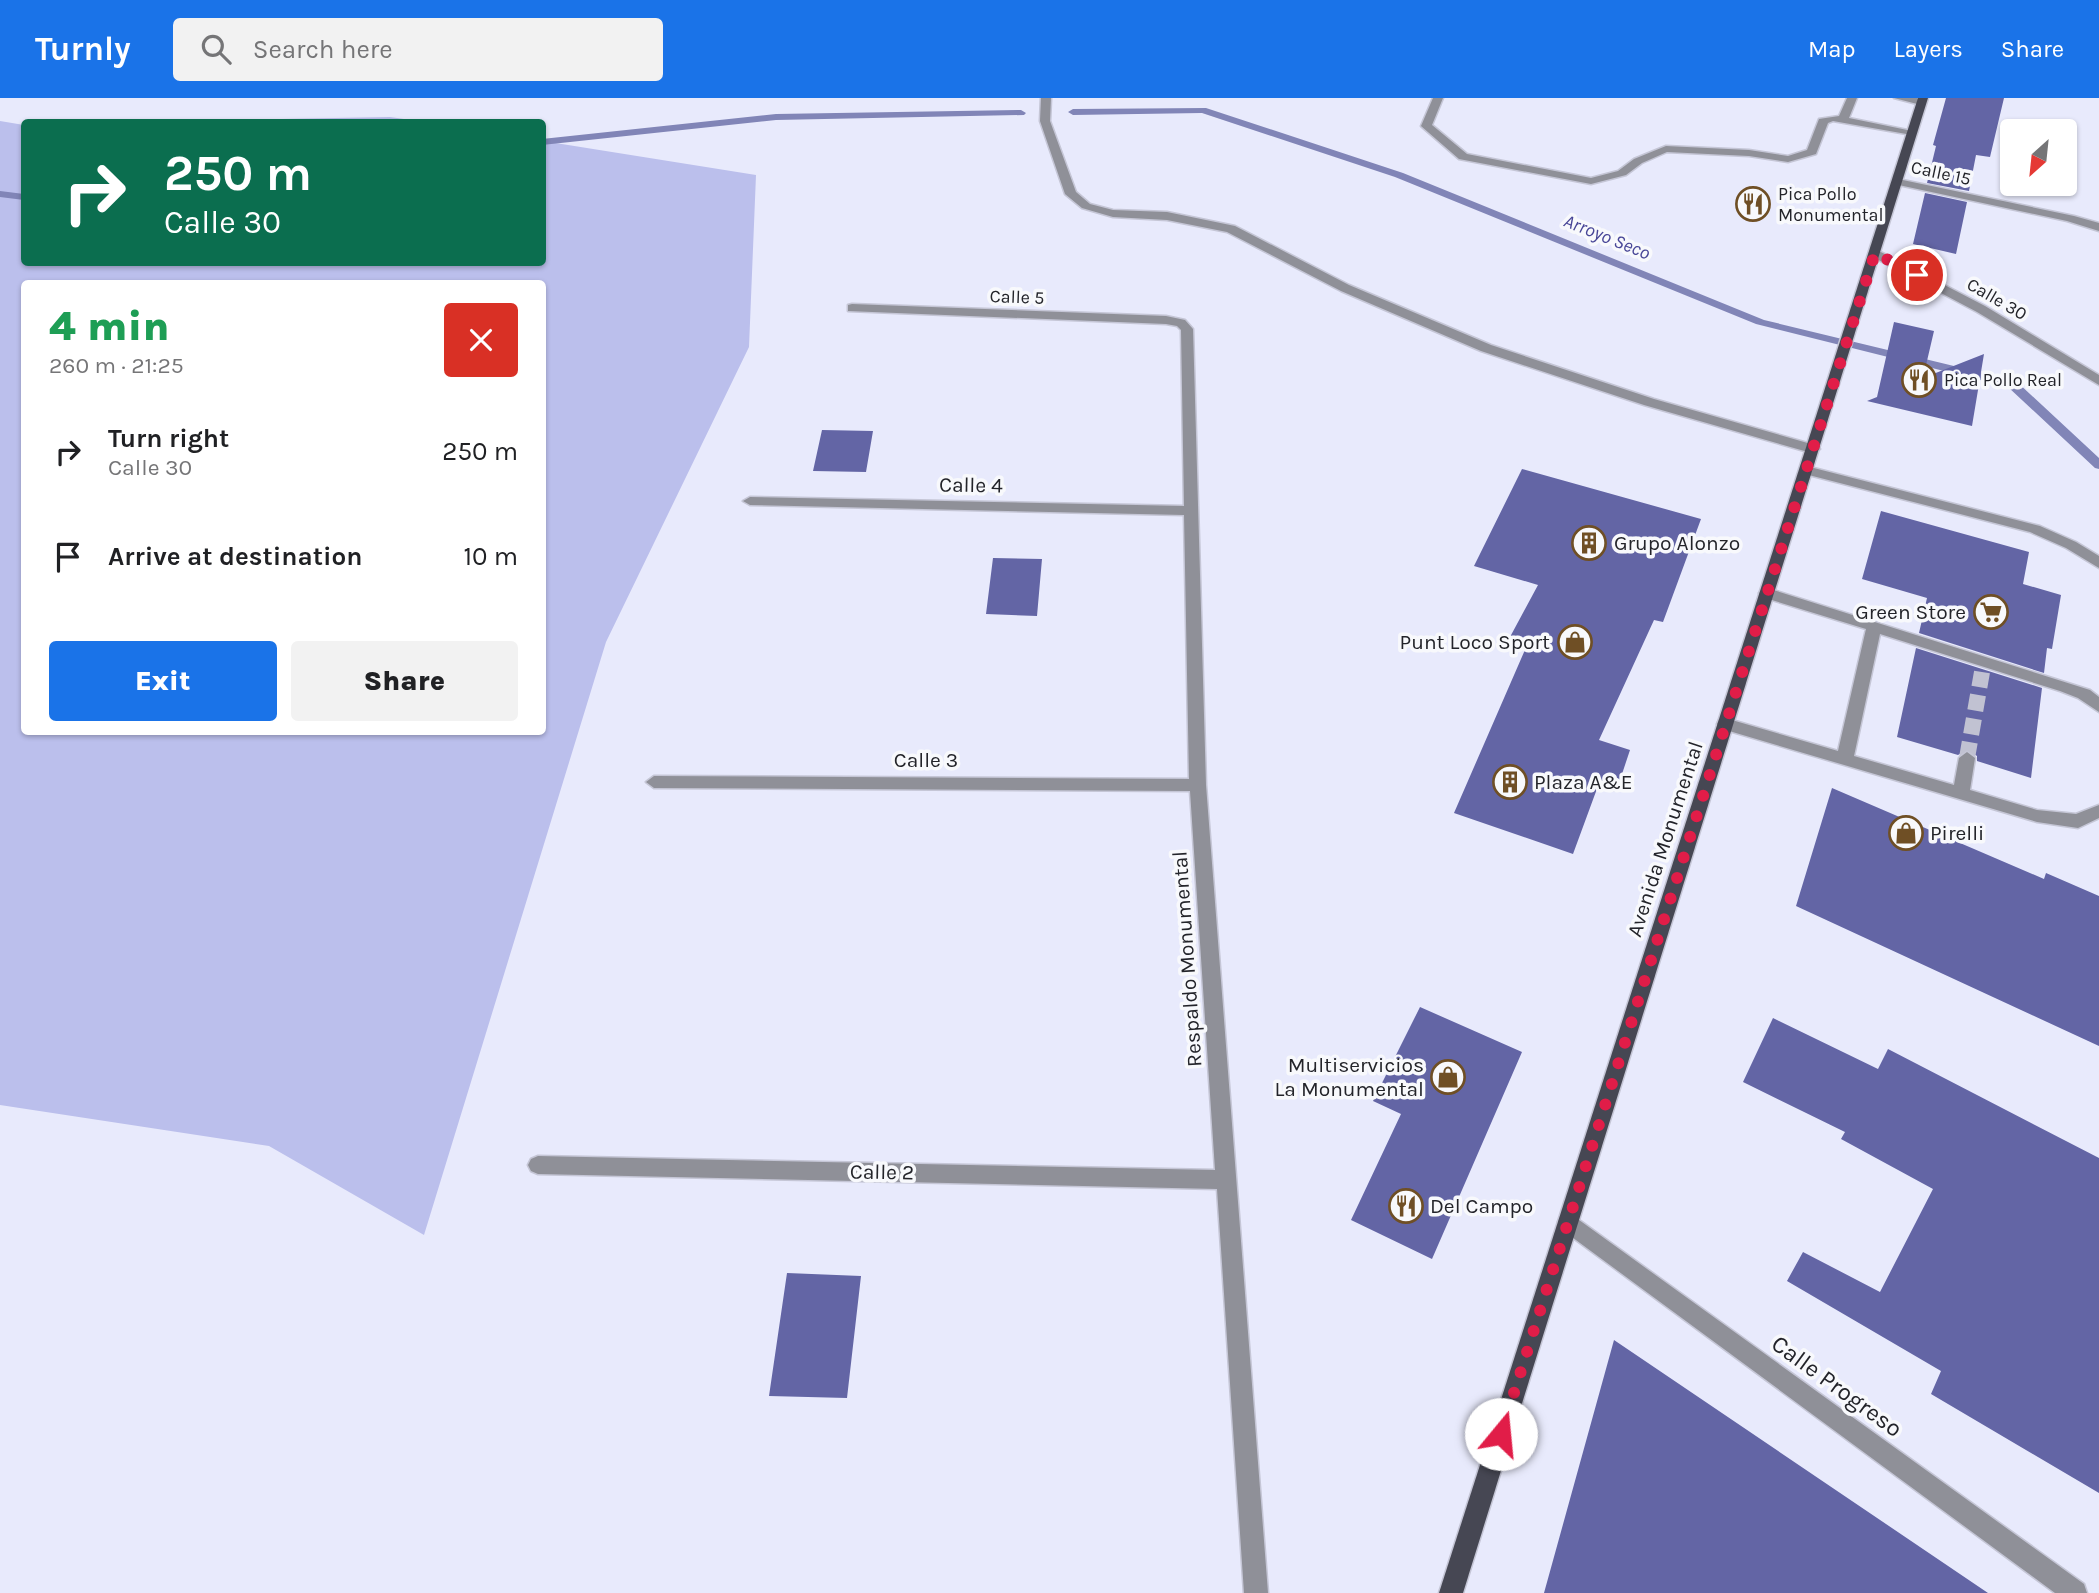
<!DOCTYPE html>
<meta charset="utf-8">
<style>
:root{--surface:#fff;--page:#f2f2f2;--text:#202124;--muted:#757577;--accent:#1a73e8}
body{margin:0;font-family:Karla,sans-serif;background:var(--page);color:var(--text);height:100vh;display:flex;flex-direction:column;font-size:26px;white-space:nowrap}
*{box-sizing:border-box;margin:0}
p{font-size:23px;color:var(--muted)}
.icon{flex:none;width:38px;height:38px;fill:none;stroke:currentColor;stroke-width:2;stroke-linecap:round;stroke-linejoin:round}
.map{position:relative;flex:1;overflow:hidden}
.side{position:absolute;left:21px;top:182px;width:525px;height:455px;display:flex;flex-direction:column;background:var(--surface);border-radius:7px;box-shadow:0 2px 5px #0004}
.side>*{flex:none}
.top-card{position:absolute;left:21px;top:21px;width:525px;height:147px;border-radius:7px;box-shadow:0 2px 5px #0004;background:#0b6e4f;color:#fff;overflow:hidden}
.needle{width:46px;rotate:207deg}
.buttons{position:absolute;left:2000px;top:21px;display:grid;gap:14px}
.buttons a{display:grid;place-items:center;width:77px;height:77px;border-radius:7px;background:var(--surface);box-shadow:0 2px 5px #0004;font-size:35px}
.pin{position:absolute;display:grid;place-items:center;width:60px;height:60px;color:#fff;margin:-30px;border:4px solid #fff;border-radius:50%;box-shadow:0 2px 7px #0007}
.me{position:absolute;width:77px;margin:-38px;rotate:17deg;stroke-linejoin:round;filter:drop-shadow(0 0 5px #0008)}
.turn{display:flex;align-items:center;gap:24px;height:147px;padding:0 28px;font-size:32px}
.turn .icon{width:91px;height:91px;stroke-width:2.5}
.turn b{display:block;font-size:49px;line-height:60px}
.round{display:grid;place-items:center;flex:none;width:74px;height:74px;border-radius:7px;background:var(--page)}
.head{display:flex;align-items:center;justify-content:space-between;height:119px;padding:0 28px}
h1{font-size:42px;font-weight:800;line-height:52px;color:#1e9e55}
.cta{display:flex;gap:14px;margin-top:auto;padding:14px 28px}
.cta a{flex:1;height:80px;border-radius:7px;background:var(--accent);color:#fff;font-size:28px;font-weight:800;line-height:80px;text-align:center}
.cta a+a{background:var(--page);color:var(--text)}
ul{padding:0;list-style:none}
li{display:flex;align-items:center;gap:21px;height:105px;padding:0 28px}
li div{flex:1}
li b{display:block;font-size:26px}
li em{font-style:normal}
header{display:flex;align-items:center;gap:42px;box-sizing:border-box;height:98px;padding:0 35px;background:var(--accent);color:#fff}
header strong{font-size:33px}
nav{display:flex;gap:38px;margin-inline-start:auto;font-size:24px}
.search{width:490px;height:63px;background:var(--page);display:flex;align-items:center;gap:18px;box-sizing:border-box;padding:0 24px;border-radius:7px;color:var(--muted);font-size:26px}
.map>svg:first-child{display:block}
</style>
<header>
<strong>Turnly</strong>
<div class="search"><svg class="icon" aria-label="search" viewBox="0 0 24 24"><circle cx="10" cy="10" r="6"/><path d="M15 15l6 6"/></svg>Search here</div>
<nav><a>Map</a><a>Layers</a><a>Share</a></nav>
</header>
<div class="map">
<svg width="2099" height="1495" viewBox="0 0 2099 1495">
<rect width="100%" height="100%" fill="#e8eafc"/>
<!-- green -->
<path fill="#bbbfec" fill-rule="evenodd" d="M390,19L425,24H129Z
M0,23L24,27V164H542L543,43L756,77L749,249L606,544L424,1137L269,1048L0,1007ZM24,186H542V634H24Z"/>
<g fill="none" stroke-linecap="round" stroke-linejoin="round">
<!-- stream -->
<path fill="#8185b7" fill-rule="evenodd" d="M1206,10L1403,75L1764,222L2016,283L2099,360V371L2095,370L2008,289L1756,226L1395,79L1202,15L1073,17L1068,14L1073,11Z
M1021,12L1026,15L1024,17L776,22L542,47V41L776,16Z
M0,93L24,96V102L0,99Z"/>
</g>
<!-- building -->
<path fill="#6365a5" d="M1946,0H2004L1990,59L1976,57L1969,93L1927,85L1936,48L1933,47Z
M1925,95L1967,104L1956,156L1913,146Z
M1894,224L1934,233L1923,280L1984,256L1972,328L1867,303L1877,299Z
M822,332L873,333L866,374L813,373Z
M1522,371L1701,421L1663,524L1654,522L1599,642L1630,652L1616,694L1598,688L1573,756L1454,715L1528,545L1510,539L1538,487L1474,468Z
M1881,413L2029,454L2023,486L2061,497L2052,551L2047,550L2044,575L1919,535L1927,500L1862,481Z
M993,460L1042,461L1037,518L986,516Z
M1916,550L2042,590L2031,680L1977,663V658L1967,651L1958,657L1897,639Z
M1832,690L2044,781L2046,775L2099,798V948L1796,808Z
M1420,909L1522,954L1432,1161L1351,1122L1401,1016L1373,1003Z
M1773,920L1878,971L1888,951L2099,1060V1395L1931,1296L1941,1273L1787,1183L1803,1154L1880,1194L1933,1091L1841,1041L1845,1034L1743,984Z
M787,1175L861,1178L847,1300L769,1298Z
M1614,1242L1988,1495H1544Z"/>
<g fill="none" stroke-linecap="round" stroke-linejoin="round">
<!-- minor-tunnel -->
<path stroke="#c1c2d2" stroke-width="16" stroke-dasharray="16 8" stroke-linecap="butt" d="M1967,660L1982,574"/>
<!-- minor casing -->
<g stroke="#c5c6d6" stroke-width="3">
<path id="minor" d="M1041,0H1051L1050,23L1076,94L1090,106L1113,112L1167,114L1235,128L1349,187L1491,247L1654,301L1818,348L1820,351L1813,355L1808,354L1644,307L1481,253L1341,193L1227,134L1167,122L1113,119L1082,110L1065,96L1040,23Z
M1433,0H1443L1432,27L1467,56L1591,80L1618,73L1634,61L1666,48L1749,52L1788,58L1807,52L1819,21L1839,18L1847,0H1857L1849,20L1917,34L1912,37L1833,23L1828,25L1816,56L1788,64L1749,58L1667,54L1642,65L1626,77L1591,86L1459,61L1421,28Z
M1894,0H1917L1926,4L1921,7Z
M1898,81L2074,118L2099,125V133L2067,123L1894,86V82Z
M1875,151L1985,208L2099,277V287L1977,214L1871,158L1869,155Z
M852,206L1166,218L1185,222L1193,231L1206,687L1268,1495H1244L1217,1091L538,1076L531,1073L528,1067L531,1061L538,1058L1215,1072L1190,693L654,690L646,684L654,678L1189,681L1184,417L750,407L743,403L750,399L1184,408L1181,232L1177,228L1166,226L848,213V207Z
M1806,368L2040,428L2076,444L2099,458V470L2066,450L2030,434L1801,375V369Z
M1767,490L2090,592L2099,599V614L2078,600L2060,593L1880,536L1854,658L1954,687L1959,660L1967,654L1975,660L1970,692L2037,712L2076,716L2099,707V720L2078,730L2037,724L1719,630L1717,626L1719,622L1725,620L1838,653L1866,531L1762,499L1759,495Z
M1568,1114L2084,1486L2087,1495H2055L1561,1131L1558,1124L1561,1117Z"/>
</g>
<!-- major casing -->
<g stroke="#c5c6d6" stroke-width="3">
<path id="major" d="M1918,0H1928L1463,1495H1439Z"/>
</g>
<!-- minor -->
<use href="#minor" fill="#8f9098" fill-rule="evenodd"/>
<!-- major -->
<use href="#major" fill="#464753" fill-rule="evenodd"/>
</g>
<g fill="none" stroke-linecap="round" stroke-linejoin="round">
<!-- route -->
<path stroke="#e11d48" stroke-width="12" stroke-dasharray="0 21.6" d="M1501,1336L1875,155L1917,177"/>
</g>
<!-- icons -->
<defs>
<g id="restaurant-ring" transform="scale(1.75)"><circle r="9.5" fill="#f8f9fc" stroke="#6f4f25" stroke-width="1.5"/><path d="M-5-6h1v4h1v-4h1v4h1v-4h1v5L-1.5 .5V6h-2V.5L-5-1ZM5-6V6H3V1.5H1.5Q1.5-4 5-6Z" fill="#6f4f25"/></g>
<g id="building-ring" transform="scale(1.75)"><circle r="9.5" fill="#f8f9fc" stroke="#6f4f25" stroke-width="1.5"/><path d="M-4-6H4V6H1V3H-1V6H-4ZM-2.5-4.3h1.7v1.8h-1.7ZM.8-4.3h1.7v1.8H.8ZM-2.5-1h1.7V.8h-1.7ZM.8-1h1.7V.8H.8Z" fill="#6f4f25"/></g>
<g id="supermarket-ring" transform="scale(1.75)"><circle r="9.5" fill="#f8f9fc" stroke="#6f4f25" stroke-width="1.5"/><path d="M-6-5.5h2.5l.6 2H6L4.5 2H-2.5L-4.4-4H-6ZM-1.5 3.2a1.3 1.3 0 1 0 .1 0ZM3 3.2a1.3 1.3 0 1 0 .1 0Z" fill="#6f4f25"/></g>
<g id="shop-ring" transform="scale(1.75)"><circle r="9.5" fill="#f8f9fc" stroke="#6f4f25" stroke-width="1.5"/><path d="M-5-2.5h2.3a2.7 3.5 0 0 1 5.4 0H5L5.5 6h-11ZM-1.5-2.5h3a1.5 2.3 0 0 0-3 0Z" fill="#6f4f25"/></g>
</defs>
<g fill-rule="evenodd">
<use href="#restaurant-ring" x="1753" y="106"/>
<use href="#restaurant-ring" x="1919" y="282"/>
<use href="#building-ring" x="1589" y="445"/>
<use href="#supermarket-ring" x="1991" y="514"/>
<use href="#shop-ring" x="1575" y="544"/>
<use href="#building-ring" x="1510" y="684"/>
<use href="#shop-ring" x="1906" y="735"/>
<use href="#shop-ring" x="1448" y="979"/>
<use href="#restaurant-ring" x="1406" y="1108"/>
</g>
<g text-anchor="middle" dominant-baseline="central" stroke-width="7" stroke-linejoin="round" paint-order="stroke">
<!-- far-street labels -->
<g font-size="18" fill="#23242a" stroke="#f8f9fc">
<text transform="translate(1941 75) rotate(12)">Calle 15</text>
<text transform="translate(1017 199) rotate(2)">Calle 5</text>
<text transform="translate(1997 201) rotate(30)">Calle 30</text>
</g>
<!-- far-poi labels -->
<g font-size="18" fill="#23242a" stroke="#f8f9fc" text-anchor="start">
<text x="1778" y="96">Pica Pollo<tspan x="1778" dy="21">Monumental</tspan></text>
<text x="1944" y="282">Pica Pollo Real</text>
</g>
<!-- far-water labels -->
<g font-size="19" font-style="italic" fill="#484697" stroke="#f8f9fc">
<text transform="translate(1607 139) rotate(22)">Arroyo Seco</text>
</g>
<!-- street labels -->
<g font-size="21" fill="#23242a" stroke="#f8f9fc">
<text transform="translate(971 387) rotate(1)">Calle 4</text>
<text x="926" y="662">Calle 3</text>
<text transform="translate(1665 741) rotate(-72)">Avenida Monumental</text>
<text transform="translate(1187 861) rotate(-94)">Respaldo Monumental</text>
<text transform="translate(882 1074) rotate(1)">Calle 2</text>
</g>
<!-- poi labels -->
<g font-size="21" fill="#23242a" stroke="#f8f9fc" text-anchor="start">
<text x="1614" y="445">Grupo Alonzo</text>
<text x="1966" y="514" text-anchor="end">Green Store</text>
<text x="1550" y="544" text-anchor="end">Punt Loco Sport</text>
<text x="1534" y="684">Plaza A&amp;E</text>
<text x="1930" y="735">Pirelli</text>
<text x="1424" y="967" text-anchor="end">Multiservicios<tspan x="1424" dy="24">La Monumental</tspan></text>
<text x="1430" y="1108">Del Campo</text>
</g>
<!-- near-street labels -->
<g font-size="24" fill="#23242a" stroke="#f8f9fc">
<text transform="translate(1837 1288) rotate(36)">Calle Progreso</text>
</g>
</g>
</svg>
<div class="buttons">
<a><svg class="needle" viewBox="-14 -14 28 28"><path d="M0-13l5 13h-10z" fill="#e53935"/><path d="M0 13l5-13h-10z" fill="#757577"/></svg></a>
</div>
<div class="pin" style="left:1917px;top:177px;background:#d93025"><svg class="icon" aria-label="arrive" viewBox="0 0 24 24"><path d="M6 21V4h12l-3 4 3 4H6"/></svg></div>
<svg class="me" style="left:1501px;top:1336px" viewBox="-20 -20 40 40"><circle r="19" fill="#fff"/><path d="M0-13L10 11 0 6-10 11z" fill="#e11d48"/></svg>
<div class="top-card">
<div class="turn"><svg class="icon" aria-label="right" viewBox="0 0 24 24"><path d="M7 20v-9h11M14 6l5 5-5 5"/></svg><div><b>250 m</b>Calle 30</div></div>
</div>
<section class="side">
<div class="head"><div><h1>4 min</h1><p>260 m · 21:25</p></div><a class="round" style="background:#d93025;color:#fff"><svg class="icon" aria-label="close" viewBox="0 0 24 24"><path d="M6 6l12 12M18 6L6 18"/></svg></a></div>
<ul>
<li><svg class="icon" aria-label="right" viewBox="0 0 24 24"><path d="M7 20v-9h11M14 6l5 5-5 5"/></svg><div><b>Turn right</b><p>Calle 30</p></div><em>250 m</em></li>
<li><svg class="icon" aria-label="arrive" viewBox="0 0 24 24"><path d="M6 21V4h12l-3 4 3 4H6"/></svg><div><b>Arrive at destination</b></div><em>10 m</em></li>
</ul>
<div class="cta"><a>Exit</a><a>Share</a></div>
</section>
</div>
